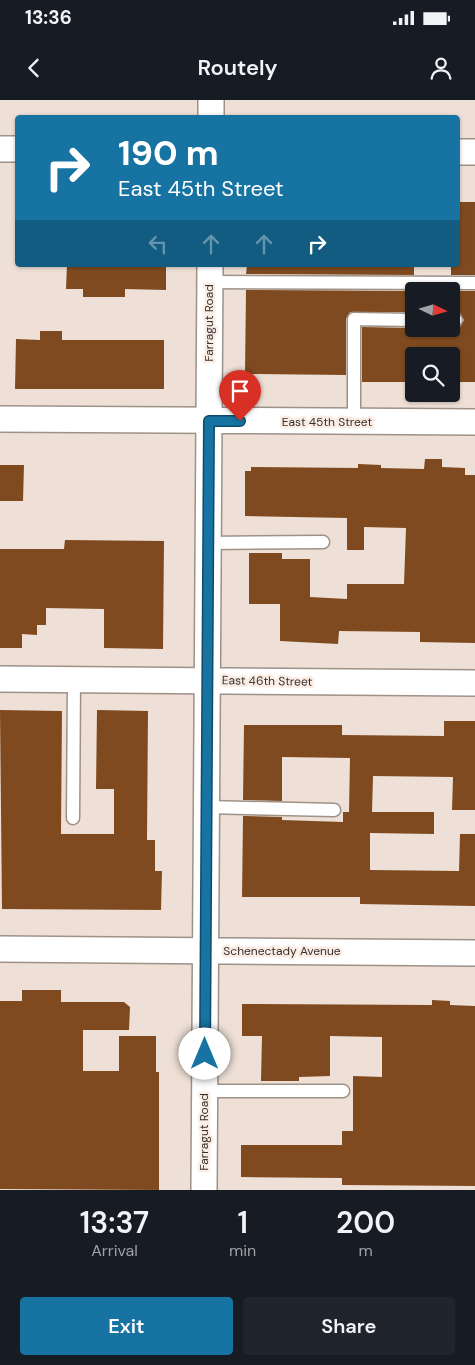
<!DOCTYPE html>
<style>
:root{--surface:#171b24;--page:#20242c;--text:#f1f3f6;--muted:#9ea1a6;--accent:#1773a2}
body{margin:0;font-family:"DM Sans",sans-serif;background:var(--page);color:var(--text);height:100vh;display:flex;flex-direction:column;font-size:19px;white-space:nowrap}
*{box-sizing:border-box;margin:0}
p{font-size:16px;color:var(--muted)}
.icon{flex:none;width:28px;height:28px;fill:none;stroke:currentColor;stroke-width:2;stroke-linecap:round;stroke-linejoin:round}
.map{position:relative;height:1090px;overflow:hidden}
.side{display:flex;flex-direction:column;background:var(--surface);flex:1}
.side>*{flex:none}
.top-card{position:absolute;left:15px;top:15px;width:445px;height:152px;border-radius:5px;box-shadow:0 1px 4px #0004;background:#1773a2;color:#fff;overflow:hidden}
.needle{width:32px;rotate:95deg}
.fabs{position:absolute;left:405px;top:182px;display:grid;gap:10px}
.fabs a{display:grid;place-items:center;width:55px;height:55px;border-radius:5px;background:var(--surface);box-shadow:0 1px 4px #0004;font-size:25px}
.pin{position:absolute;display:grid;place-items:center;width:42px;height:42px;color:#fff;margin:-51px -21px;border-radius:50% 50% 50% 0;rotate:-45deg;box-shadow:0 0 5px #0007}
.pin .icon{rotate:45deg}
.me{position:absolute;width:55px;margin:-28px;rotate:0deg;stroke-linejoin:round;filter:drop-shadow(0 0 4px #0008)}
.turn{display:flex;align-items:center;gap:18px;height:105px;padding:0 20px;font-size:22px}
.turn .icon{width:65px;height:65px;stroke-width:2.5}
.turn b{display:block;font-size:35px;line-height:42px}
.lanes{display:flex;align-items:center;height:48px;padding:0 20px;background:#0003;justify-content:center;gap:25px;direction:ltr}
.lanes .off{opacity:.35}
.eta{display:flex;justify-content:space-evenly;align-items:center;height:85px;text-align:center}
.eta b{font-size:30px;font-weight:600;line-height:35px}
.button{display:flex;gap:10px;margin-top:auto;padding:10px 20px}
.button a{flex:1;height:58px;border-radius:5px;background:var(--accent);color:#fff;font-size:20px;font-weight:600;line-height:58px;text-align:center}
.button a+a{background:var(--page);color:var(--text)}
.status{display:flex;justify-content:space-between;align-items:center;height:35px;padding:0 25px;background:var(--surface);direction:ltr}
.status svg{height:14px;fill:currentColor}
header{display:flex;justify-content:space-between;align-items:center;height:65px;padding:0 20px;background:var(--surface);font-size:22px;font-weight:600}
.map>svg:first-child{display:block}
</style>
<div class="status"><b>13:36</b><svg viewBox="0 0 49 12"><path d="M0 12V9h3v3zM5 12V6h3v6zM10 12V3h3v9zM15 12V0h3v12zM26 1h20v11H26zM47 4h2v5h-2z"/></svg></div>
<header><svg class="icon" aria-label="back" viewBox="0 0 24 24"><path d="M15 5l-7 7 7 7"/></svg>Routely<svg class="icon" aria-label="person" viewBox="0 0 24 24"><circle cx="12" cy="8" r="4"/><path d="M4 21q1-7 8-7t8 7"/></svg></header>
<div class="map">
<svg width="475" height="1090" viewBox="0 0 475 1090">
<rect width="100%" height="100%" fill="#eee0d6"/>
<!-- building -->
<path fill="#7f4a1f" d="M458,102H475V175H451V165H458Z
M67,165H166V190L125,189V197H83V189H66Z
M247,165H414V175L246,174Z
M246,190L414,191V212H350L346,219V275L245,274Z
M451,191H475V282H451V256H414V282H362V227L414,228V232L451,233V228L460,227L464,220L460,213L451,212Z
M40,231H62V240H164V289H15L16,239L40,240Z
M425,359H442V367L465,368V375H475V543L420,542V532L339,531L338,544L280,541V504H249V453H282V459H310V497L347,499V484H404L406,428L364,427V450H347V418L245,416V371H251V367L358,368V364L381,365V368L424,369Z
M0,365H24L23,401H0Z
M65,440L164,441L163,549L104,548V509L46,508V525H37V535L22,534V548H0V449H64Z
M0,610L62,611L61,734H114V689H96L97,610L148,611L147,740H155V771H162L161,810L2,809Z
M444,621H475V710H452L453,677L373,676L372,712H434V734L370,733V770L459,771L460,734H475V806L360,804V797H242L243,716L282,717V720L343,722V712H349L350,658L282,657V701L243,700L244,625H342V635L444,636Z
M22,890H61V902H124L130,907L129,930H83V971H119V936H156V972H159V1090L0,1089V901H22Z
M432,900L450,901V905L475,906V1086L342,1085V1078L241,1077V1045H342V1031H353V976L382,977V937L330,936V976L299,977V981H261L262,936H242V904L432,905Z"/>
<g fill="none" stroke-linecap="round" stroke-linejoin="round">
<!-- lane casing -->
<g stroke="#9d9188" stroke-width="15">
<path id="lane" d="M209,182L475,183
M451,220H456
M354,322V219L414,220
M208,443L323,442
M206,707L334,710
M73,718L74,580
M205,991H343"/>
</g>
<!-- street casing -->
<g stroke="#9d9188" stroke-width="28">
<path id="street" d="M211,18V0
M0,49H18
M458,52H475
M0,319L475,322
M0,579L475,583
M0,849L475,853
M204,1090L210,165"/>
</g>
<!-- lane -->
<use href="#lane" stroke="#fff" stroke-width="12"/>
<!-- street -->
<use href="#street" stroke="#fff" stroke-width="25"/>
</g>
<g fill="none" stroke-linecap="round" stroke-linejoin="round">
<!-- route casing -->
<g stroke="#0f4b69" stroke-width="12">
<path id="route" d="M205,954L209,321H240"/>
</g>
<!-- route -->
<use href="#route" stroke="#1773a2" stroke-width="9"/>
</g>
<g text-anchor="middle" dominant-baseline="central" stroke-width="5" stroke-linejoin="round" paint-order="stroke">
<!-- street labels -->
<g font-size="12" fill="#36312e" stroke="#fbede4">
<text transform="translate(209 223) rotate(-90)">Farragut Road</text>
<text x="327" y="322">East 45th Street</text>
<text transform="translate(267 581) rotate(1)">East 46th Street</text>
<text x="282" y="851">Schenectady Avenue</text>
<text transform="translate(204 1032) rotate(-90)">Farragut Road</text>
</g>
</g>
</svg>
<div class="fabs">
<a><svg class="needle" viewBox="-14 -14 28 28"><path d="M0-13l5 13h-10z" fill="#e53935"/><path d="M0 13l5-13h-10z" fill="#9ea1a6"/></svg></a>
<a><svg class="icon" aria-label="search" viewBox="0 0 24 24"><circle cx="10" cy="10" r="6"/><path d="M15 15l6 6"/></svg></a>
</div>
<div class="pin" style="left:240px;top:321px;background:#d93025"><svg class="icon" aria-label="arrive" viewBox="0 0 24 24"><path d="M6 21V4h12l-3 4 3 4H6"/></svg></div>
<svg class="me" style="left:205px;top:954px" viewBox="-20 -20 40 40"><circle r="19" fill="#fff"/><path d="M0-13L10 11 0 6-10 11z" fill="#1773a2"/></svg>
<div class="top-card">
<div class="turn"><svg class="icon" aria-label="right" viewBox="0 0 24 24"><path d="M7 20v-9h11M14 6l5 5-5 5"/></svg><div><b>190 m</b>East 45th Street</div></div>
<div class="lanes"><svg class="icon off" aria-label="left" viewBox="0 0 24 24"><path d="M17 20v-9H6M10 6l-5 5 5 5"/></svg><svg class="icon off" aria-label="ahead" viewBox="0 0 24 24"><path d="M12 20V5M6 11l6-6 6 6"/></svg><svg class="icon off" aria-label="ahead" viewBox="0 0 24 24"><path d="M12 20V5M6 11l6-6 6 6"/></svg><svg class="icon" aria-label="right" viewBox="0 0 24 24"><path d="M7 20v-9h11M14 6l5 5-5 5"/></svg></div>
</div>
</div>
<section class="side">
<div class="eta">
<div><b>13:37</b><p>Arrival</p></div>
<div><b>1</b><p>min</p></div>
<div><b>200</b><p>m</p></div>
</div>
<div class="button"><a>Exit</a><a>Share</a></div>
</section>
